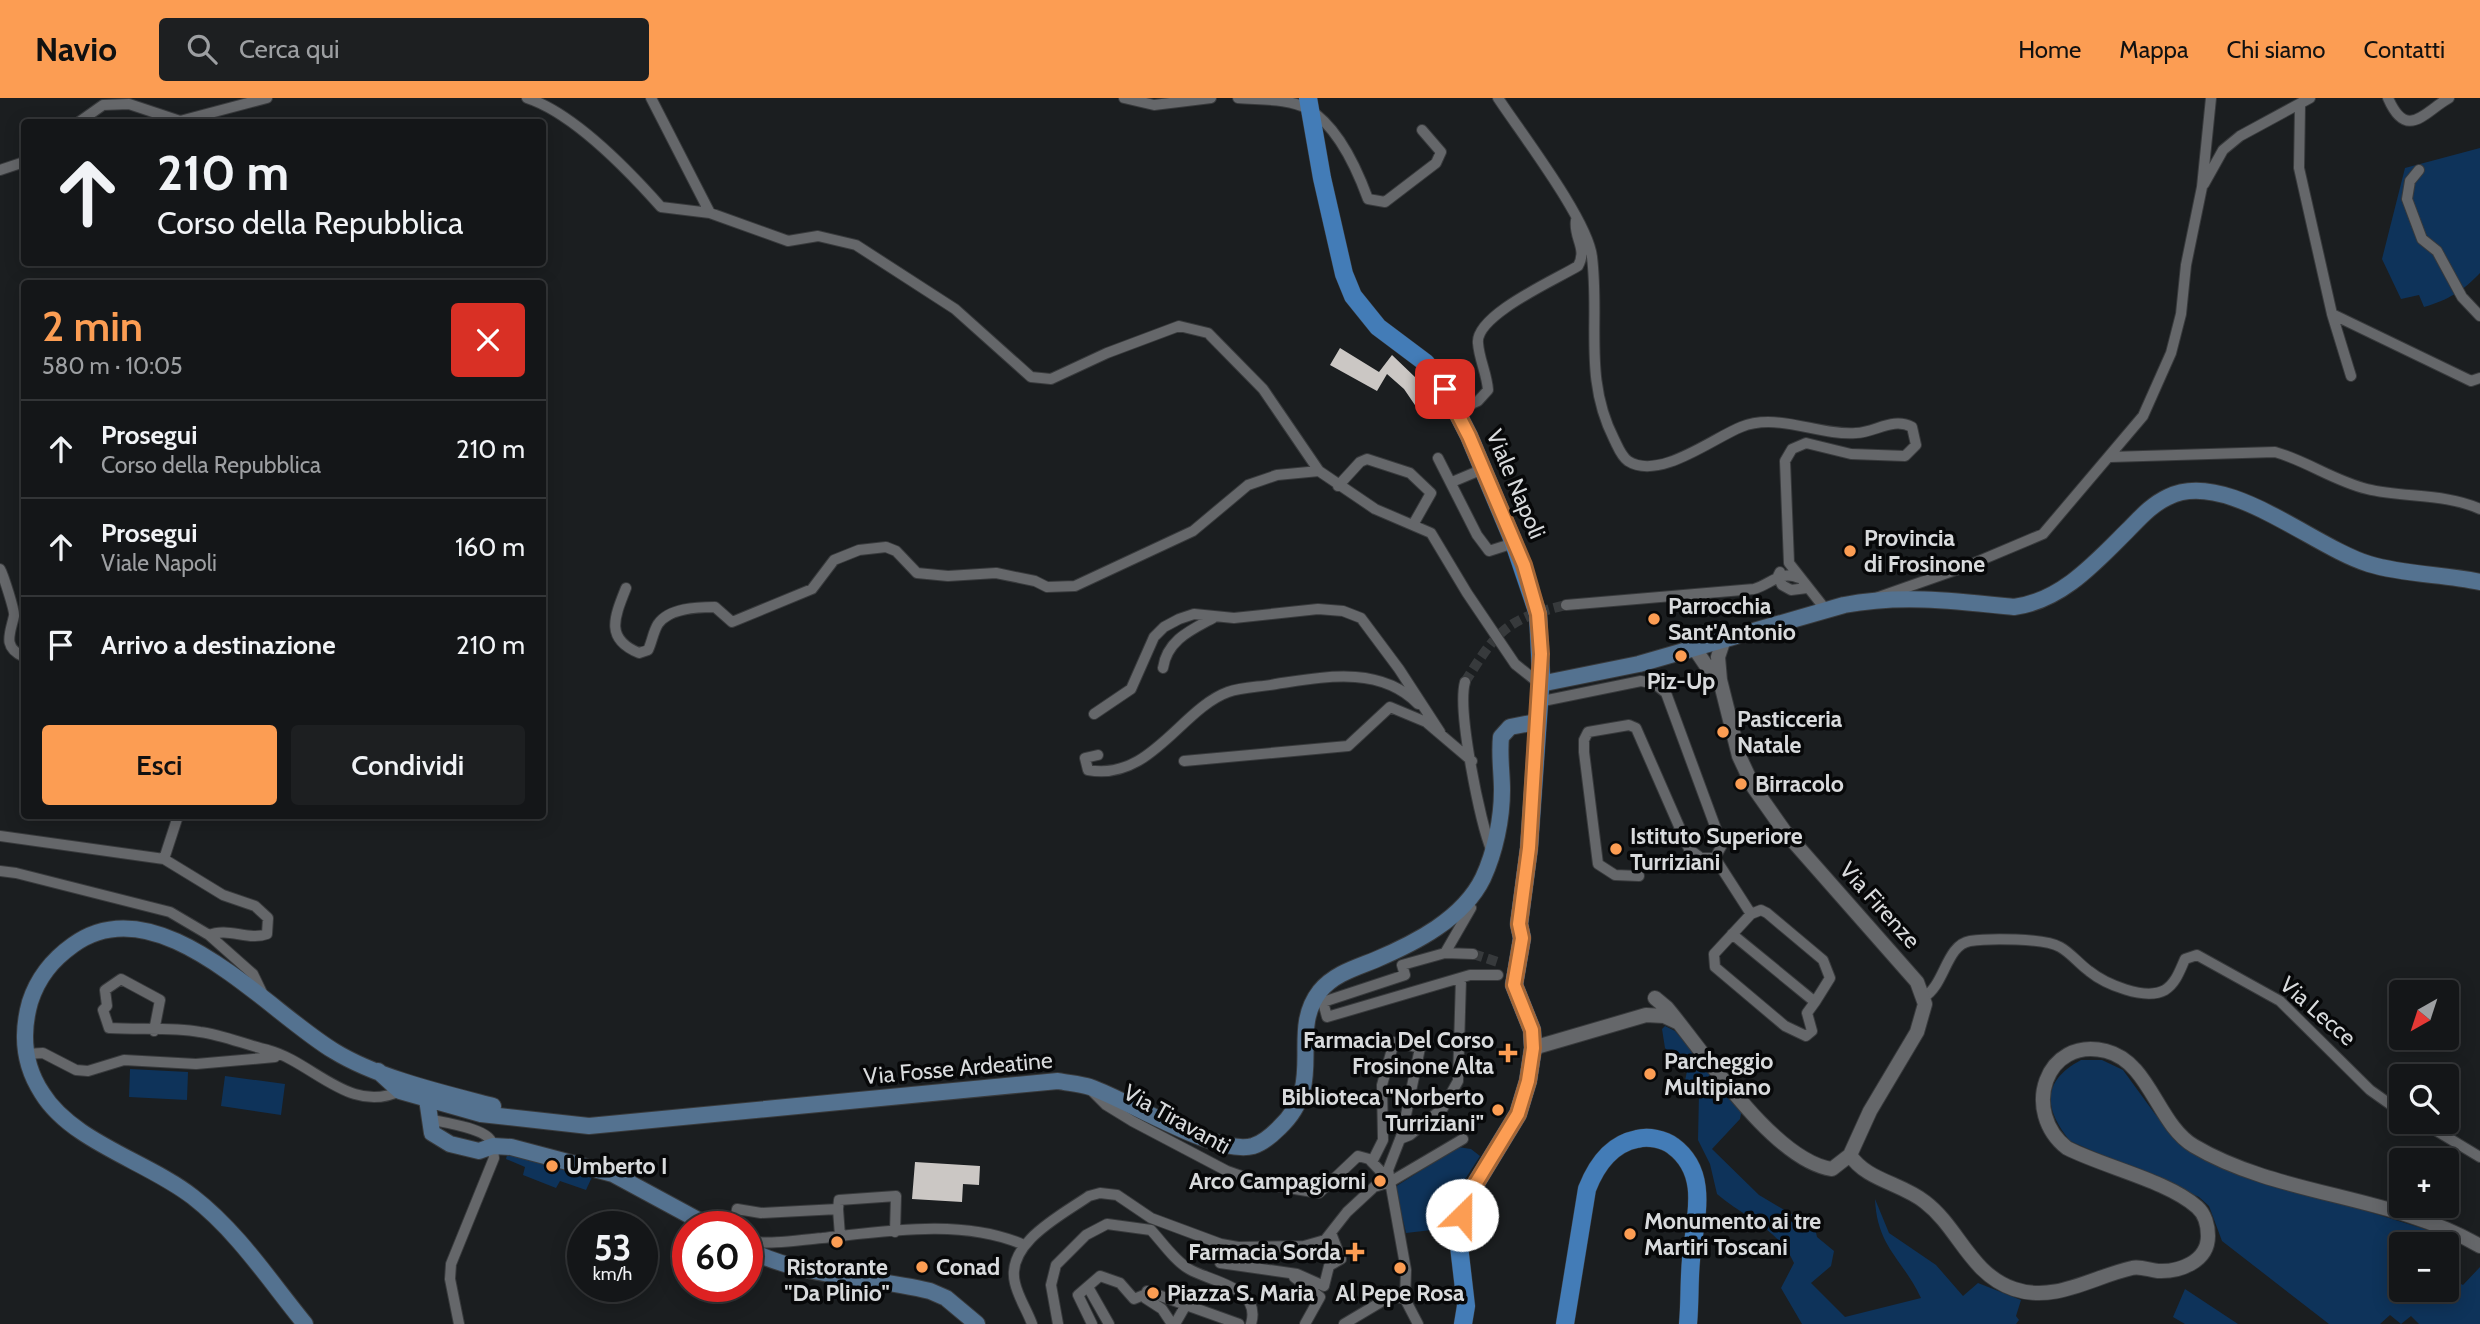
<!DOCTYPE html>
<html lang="it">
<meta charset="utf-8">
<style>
:root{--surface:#141618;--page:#1d1f21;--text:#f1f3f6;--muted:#9d9fa2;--line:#333537;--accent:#fc9d53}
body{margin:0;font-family:Cabin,sans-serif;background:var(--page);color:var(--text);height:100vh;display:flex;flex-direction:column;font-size:26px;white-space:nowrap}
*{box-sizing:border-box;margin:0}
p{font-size:23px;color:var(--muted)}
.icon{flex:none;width:38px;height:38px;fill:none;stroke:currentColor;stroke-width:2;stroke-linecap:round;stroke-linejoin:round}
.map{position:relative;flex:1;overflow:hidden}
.side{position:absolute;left:21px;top:182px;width:525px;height:539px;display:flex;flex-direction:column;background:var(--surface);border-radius:7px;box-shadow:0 4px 18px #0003,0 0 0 2px var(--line)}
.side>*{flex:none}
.banner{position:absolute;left:21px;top:21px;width:525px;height:147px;border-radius:7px;box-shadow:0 4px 18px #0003,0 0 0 2px var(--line);background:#141618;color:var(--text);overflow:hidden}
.needle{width:46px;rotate:219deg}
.controls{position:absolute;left:2389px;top:882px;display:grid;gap:14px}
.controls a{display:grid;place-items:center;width:70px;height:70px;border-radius:7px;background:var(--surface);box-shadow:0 4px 18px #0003,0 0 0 2px var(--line);font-size:35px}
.speed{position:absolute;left:567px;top:1113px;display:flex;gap:14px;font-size:35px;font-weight:700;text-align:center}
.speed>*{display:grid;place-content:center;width:91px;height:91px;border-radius:50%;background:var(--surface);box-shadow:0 4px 18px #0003,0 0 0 2px var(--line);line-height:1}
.speed small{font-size:18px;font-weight:400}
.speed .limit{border:10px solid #d22;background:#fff;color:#111}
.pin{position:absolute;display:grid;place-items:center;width:60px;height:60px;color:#fff;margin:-30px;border-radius:14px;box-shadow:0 4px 10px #0006}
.me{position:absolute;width:77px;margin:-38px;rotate:23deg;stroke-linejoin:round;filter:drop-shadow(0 0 5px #0008)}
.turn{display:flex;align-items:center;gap:24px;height:147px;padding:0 21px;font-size:32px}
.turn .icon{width:91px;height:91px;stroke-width:2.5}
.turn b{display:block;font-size:49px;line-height:60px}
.round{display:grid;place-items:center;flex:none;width:74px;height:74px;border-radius:7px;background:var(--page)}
.head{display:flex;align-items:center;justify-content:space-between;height:119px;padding:0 21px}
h1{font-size:42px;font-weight:600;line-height:52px;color:var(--accent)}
.cta{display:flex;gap:14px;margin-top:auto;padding:14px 21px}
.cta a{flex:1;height:80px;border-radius:7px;background:var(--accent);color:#111;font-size:28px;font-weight:600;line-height:80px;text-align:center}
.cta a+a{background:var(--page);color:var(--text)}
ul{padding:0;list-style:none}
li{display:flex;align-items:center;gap:21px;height:98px;padding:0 21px;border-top:2px solid var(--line)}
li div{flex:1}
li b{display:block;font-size:26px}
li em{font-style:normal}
header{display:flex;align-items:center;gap:42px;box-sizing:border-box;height:98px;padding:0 35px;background:var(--accent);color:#111}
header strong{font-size:33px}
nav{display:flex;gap:38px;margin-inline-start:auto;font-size:24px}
.search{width:490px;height:63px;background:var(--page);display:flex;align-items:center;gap:18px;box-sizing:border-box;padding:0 24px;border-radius:7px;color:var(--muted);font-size:26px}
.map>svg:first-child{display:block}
</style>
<header>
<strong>Navio</strong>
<div class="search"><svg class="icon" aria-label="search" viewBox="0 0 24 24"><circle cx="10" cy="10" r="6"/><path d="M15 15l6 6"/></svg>Cerca qui</div>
<nav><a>Home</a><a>Mappa</a><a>Chi siamo</a><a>Contatti</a></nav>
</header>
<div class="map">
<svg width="2480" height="1226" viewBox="0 0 2480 1226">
<rect width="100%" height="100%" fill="#1b1e20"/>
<!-- green -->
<path fill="#0e335a" d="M2480,50V175C2463,193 2448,202 2424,209L2419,197L2401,201L2382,161L2405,70Z
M1665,928L1675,933L1742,1011L1740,1021L1712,1051L1759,1097L1815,1130L1817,1139L1834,1153L1831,1168L1811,1185L1845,1219L1921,1200C1902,1160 1877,1149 1875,1101L1889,1135L1936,1167L1963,1198L1978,1185L2021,1202L2016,1218L2019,1222L2016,1226H1802L1781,1190L1794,1165C1778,1130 1745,1120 1717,1096L1710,1066L1698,1042L1699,995L1683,993L1687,973L1665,950L1662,931Z
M2081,962H2102L2123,972L2155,1016L2186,1050L2269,1083L2444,1137L2440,1146H2401V1192H2446L2447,1179L2463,1187L2480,1169V1226H2419L2411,1218L2401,1226L2390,1217L2380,1226H2329L2222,1143L2209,1108L2199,1099L2070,1043C2043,1010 2042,983 2081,962Z
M130,971L188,974L187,1002L129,999Z
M225,978L285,986L281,1017L221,1008Z
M1458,1049L1471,1051L1480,1058L1462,1086L1449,1130L1406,1135L1395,1089Z
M508,1053L597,1068L586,1092L560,1083L556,1090L523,1077L525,1069L506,1061Z
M2185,1191L2238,1226H2185L2173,1219Z"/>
<!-- building -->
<path fill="#cbc7c4" d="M1340,250L1379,274L1392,257L1416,280L1433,305L1419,313L1404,291L1387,276L1377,293L1330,267Z
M915,1064L980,1068L979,1087L963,1086L962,1104L912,1101Z"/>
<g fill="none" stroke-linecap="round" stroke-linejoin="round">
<!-- minor-tunnel -->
<path stroke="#373a3c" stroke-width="10" stroke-dasharray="10 5" stroke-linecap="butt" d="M1465,584C1497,533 1506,521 1566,507
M1473,856L1501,865"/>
<!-- minor casing -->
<g stroke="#383a3c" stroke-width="12">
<path id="minor" d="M527,0C573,15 629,73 661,109L710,115L788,143L818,138L856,147L955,211L1031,279L1051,281L1107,255L1179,228L1208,235L1263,291L1319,373L1375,411L1431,435L1467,495L1515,566L1540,586
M651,0L710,115
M1124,0L1154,7L1211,0
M1238,0C1259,2 1289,0 1308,11C1338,28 1357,71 1368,101L1385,104L1436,65L1441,54L1422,32
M1498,0C1521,35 1588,122 1592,159C1600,224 1583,280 1614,341C1618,349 1621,358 1628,363C1659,383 1713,340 1741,329C1777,314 1819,338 1856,335C1876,334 1893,319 1912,329L1916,347L1905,358L1851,356L1806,345L1792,351L1785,363L1789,465L1826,512
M2388,0C2407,44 2425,13 2449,0
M2300,8L2299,70L2332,216L2471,283L2480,280
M79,24L103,7L129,6L180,23L267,0
M0,72L24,64
M2419,72L2410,83L2407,101L2422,141L2437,153L2462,199L2480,218
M2204,86L2223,52L2240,38L2310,0
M2332,216L2351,278
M1456,313L1478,303L1488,292C1487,276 1479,261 1478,245C1475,217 1557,181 1578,168C1588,150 1573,140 1576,122
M2110,359L2275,354C2307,363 2334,383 2367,391C2403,400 2445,395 2480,411
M1438,360L1477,437L1489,453L1514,445
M1452,384L1483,371
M1338,388L1360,364L1367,361L1410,375L1431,395L1414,425
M0,471C3,476 15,513 14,518C10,536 2,549 24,559
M1780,474L1778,478L1782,487L1791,492L1807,490
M626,490C614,520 605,541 639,555L648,552C652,544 653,534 658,526C669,510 697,509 715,509L732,524L812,491L834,462L859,452L886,449L896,453L917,475L948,478L996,475L1035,483L1047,489L1075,488L1193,433L1248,387L1277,377L1319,373
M1876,500L1967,468L2043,436L2143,318L2171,255L2181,216L2186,167L2202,89L2211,0
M1566,507L1754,491C1771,486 1780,472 1799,480
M1163,570C1167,542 1191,532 1213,520
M1465,584C1457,613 1480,724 1492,754
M1538,604L1641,583L1655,586L1666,595L1722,747L1715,760H1701L1689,751L1636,630L1629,627L1588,634L1584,642V654L1598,766L1615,777L1639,778
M1094,616L1131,591L1154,539L1164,529L1179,521L1194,516L1234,520L1318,511L1343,513L1361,520L1399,571L1440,634
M1098,657L1085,660L1088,672C1150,684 1181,611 1228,594C1242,589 1261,589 1276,586C1323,579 1380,567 1418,606
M1184,663L1348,648L1390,609L1426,624L1472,663
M178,718L164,761L223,797L255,808L268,820L267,836C249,843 228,829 209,837L253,876L266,903
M0,738L164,761
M1715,760L1751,816L1714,856L1715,869L1785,928L1806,938L1812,933L1807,915L1815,904L1732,836
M0,773L16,775L170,814L209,837
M1465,805L1471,810L1445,855L1402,867L1405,877L1323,904L1327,919L1470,877H1498
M1751,816L1761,812L1767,815L1823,862L1830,880L1815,904
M1445,855L1473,856
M1924,899C1945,887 1946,847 1970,843C1989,840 2044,840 2060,849C2071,855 2079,866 2089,873C2105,886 2145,903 2165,892C2176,885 2180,872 2185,861L2197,857L2280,903L2370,992L2401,1014
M154,933L160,902L121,881L105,892L107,908L103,912L109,930C139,932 171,929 200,934C223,937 246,947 268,952C313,964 350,1017 400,993
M26,956L43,955L76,972L88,973L124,962L196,966L275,959
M1092,993L1106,1007L1132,1023L1227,1073L1264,1086L1319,1095L1358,1058L1369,1061L1389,1082
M428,1021C442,1024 485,1030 491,1043C494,1047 493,1055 494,1060L451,1166L450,1181L459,1226
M2422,1024L2480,1059
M1400,1041L1410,1037L1443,1010L1458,983L1461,880
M1372,1064L1383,1042L1382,987L1394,944L1420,950L1402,1036L1388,1072L1406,1172L1405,1201L1418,1226
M838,1111L839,1102L896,1098L895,1134
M734,1129L737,1111L761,1115L838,1111L840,1138
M1151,1132C1162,1144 1175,1163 1189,1171C1211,1184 1262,1189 1251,1226
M747,1143C772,1147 798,1142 822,1140C886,1133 964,1120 1024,1147
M1220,1165L1297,1176L1324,1188L1329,1168L1341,1161L1331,1135
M1294,1179L1320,1199L1305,1226
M1088,1189L1109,1226
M1032,1226C1027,1212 1018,1199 1015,1185C1005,1145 1062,1117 1089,1098L1100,1095L1117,1097L1151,1120L1221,1146L1238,1149L1304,1148L1325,1142L1347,1114L1374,1089L1390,1084L1463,1041
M1058,1226L1051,1187L1056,1167L1086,1137L1107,1126L1151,1132
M1092,1226L1078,1197L1100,1178L1120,1185L1134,1201L1146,1196
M1172,1226L1162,1211L1145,1200L1147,1193L1239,1226
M1175,1226L1187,1205
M1344,1226L1391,1198L1405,1201"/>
</g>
<!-- tertiary casing -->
<g stroke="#383a3c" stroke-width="16">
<path id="tertiary" d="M1695,551L1718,585
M1655,900L1667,910C1704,954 1774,1063 1832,1071L1850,1057L1870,1013L1917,934L1925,906L1917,884L1785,734L1754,690L1739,658L1720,582L1718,559L1723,544
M1533,950L1646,917L1664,918L1679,925
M1850,1057C1866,1082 1901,1085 1925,1104C1959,1130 1970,1176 2014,1191C2055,1205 2092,1179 2132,1170C2140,1168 2149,1172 2158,1173C2179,1174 2208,1164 2208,1138C2208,1128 2205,1116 2197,1109C2168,1083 2104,1069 2067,1050C2021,1014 2045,938 2106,953C2150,964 2157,1026 2194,1048C2278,1098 2393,1097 2480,1148"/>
</g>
<!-- secondary casing -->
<g stroke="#383a3c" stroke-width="18">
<path id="secondary" d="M1540,586L1639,566L1844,507C1901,496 1957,503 2014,509C2061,503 2095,465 2127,433C2140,420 2151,407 2168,399C2225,370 2313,449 2369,466C2405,477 2443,476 2480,484
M378,973L400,993L481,1016L589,1028L1058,983C1068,985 1080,986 1090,989C1128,1002 1216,1058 1253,1048C1263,1045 1272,1037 1279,1030C1328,985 1287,935 1320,893C1334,876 1355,870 1375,862C1415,845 1463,821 1483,780C1495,754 1502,721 1502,692C1502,675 1499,657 1501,639L1510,629L1536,624
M427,1001L432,1035L450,1046L479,1053L493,1048L511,1049L613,1076L711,1129
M747,1151C803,1180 869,1178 930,1193L946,1200L977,1226
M305,1226C269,1182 238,1134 193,1099C149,1064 72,1044 42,995C23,966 21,936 30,904C38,879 52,862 73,847C158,785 267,913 334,953C378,980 443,995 493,1008"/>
</g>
<!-- primary casing -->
<g stroke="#383a3c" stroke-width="19">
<path id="primary" d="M1308,0L1322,80L1344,176L1353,198L1378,229L1426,265L1445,291L1469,338L1514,445L1538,516L1541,577L1529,750L1519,826L1522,840L1514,887L1532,932L1533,950L1528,983L1518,1016L1473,1090L1462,1117L1459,1148L1466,1208L1463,1226
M1565,1226L1587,1091C1596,1068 1611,1046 1637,1041C1648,1038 1664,1041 1673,1048C1711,1076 1694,1123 1691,1162C1689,1183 1690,1205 1688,1226"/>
</g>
<!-- minor -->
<use href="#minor" stroke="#65676a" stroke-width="10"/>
<!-- tertiary -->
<use href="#tertiary" stroke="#65676a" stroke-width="14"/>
<!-- secondary -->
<use href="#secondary" stroke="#547290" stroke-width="16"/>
<!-- primary -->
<use href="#primary" stroke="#437cb7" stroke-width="18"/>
</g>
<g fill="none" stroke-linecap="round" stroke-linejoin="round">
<!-- route casing -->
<g stroke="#a46636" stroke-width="18">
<path id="route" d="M1445,291L1469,338L1524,467L1538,516L1541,556L1529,750L1519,826L1522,840L1514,887L1532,932L1533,950L1528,983L1518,1016L1473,1090L1462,1117"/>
</g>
<!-- route -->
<use href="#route" stroke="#fc9d53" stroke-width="12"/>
</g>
<!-- markers -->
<g fill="#fc9d53" stroke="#070809" stroke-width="2.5">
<circle cx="1850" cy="453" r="7"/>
<circle cx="1654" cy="521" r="7"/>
<circle cx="1681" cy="558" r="7"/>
<circle cx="1723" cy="634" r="7"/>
<circle cx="1741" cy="686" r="7"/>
<circle cx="1616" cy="751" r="7"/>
<path d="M1504.5 944.5h7v7h7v7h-7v7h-7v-7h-7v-7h7z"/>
<circle cx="1650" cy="976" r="7"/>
<circle cx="1498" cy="1012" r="7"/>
<circle cx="552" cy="1068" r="7"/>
<circle cx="1380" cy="1083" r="7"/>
<circle cx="1630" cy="1136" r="7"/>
<circle cx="837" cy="1144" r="7"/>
<path d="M1351.5 1143.5h7v7h7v7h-7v7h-7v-7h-7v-7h7z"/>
<circle cx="922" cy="1169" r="7"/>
<circle cx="1400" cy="1170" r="7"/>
<circle cx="1153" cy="1195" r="7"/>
</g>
<g text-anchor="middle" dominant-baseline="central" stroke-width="7" stroke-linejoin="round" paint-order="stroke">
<!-- street labels -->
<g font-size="23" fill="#d8dadc" stroke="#070809">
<text transform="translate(1516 386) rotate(67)">Viale Napoli</text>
<text transform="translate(1880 807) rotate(48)">Via Firenze</text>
<text transform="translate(2318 913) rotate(41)">Via Lecce</text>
<text transform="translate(958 970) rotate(-5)">Via Fosse Ardeatine</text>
<text transform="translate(1177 1021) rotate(29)">Via Tiravanti</text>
</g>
<!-- poi labels -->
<g font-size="23" font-weight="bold" fill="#d8dadc" stroke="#070809" text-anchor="start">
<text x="1864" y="440">Provincia<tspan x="1864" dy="26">di Frosinone</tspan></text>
<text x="1668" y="508">Parrocchia<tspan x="1668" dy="26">Sant'Antonio</tspan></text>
<text x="1681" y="583" text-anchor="middle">Piz-Up</text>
<text x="1737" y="621">Pasticceria<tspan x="1737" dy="26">Natale</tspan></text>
<text x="1755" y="686">Birracolo</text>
<text x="1630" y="738">Istituto Superiore<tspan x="1630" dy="26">Turriziani</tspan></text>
<text x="1494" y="942" text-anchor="end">Farmacia Del Corso<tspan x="1494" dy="26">Frosinone Alta</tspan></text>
<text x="1664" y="963">Parcheggio<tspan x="1664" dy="26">Multipiano</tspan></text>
<text x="1484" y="999" text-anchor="end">Biblioteca "Norberto<tspan x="1484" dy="26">Turriziani"</tspan></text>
<text x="566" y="1068">Umberto I</text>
<text x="1366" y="1083" text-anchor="end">Arco Campagiorni</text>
<text x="1644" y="1123">Monumento ai tre<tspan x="1644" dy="26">Martiri Toscani</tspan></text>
<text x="1341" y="1154" text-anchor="end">Farmacia Sorda</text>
<text x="837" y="1169" text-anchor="middle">Ristorante<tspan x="837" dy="26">"Da Plinio"</tspan></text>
<text x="936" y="1169">Conad</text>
<text x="1167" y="1195">Piazza S. Maria</text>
<text x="1400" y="1195" text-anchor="middle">Al Pepe Rosa</text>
</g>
</g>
</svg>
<div class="controls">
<a><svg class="needle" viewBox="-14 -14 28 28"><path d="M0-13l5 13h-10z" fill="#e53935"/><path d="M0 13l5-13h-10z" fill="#9d9fa2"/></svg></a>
<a><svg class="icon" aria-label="search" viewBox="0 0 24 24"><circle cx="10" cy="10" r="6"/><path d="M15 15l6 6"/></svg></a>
<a>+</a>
<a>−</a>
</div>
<div class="speed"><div>53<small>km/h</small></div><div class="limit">60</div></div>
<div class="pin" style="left:1445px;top:291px;background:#d93025"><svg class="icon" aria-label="arrive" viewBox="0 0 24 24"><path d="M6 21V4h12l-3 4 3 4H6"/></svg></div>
<svg class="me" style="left:1462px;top:1117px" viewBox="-20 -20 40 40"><circle r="19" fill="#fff"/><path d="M0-13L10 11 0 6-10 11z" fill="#fc9d53"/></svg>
<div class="banner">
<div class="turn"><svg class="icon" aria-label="ahead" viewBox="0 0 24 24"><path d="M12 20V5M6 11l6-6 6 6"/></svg><div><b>210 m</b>Corso della Repubblica</div></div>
</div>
<section class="side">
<div class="head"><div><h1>2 min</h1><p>580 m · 10:05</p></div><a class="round" style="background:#d93025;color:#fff"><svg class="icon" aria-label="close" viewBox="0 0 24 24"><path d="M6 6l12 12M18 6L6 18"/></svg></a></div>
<ul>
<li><svg class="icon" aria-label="ahead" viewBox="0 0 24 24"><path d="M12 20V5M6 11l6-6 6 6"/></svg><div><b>Prosegui</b><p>Corso della Repubblica</p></div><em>210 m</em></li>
<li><svg class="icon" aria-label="ahead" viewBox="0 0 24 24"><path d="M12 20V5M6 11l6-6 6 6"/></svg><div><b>Prosegui</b><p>Viale Napoli</p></div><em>160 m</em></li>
<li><svg class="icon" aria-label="arrive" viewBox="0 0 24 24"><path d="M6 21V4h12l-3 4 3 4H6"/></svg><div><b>Arrivo a destinazione</b></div><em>210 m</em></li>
</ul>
<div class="cta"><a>Esci</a><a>Condividi</a></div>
</section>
</div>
